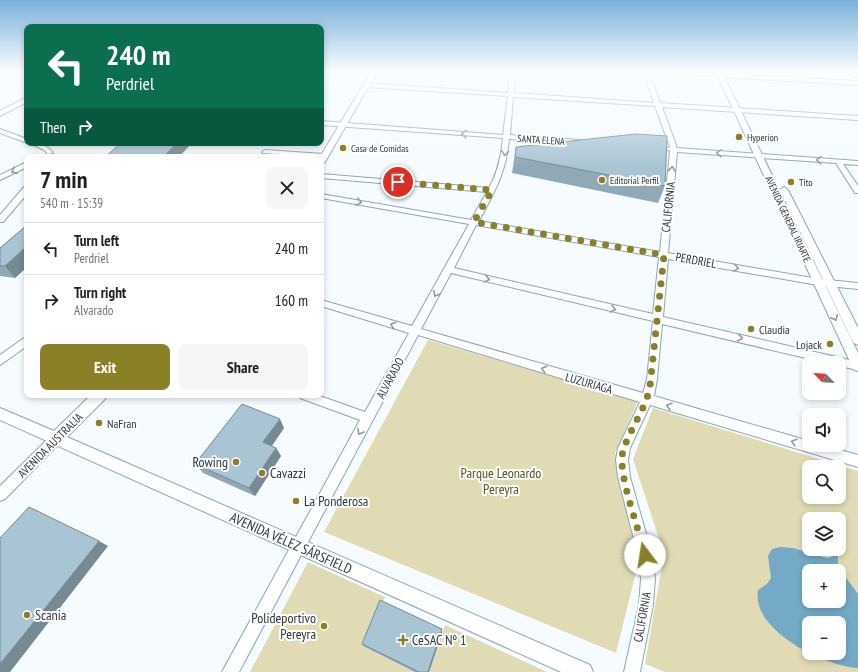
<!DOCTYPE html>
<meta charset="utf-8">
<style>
:root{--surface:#fff;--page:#f6f6f6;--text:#202124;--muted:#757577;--line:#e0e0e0;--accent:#8a8027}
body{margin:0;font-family:"PT Sans Narrow",sans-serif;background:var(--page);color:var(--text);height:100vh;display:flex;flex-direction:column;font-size:15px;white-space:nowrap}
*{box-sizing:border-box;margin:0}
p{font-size:13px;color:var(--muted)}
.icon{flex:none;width:22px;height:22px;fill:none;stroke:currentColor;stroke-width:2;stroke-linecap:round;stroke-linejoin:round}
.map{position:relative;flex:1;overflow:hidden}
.sheet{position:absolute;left:24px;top:154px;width:300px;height:244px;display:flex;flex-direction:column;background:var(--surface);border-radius:8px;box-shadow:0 2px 6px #0003}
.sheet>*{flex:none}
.guide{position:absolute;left:24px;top:24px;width:300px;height:122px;border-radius:8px;box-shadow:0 2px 6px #0003;background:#0b6e4f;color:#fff;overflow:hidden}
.needle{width:26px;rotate:295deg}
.controls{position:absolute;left:802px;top:356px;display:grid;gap:8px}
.controls a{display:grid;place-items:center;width:44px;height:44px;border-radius:8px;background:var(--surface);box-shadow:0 2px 6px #0003;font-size:20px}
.pin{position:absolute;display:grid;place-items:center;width:34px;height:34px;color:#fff;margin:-17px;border:2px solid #fff;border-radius:50%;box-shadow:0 1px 4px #0007}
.me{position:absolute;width:44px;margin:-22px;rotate:346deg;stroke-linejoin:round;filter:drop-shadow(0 0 3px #0008)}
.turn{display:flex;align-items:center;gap:14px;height:84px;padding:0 16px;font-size:18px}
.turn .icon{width:52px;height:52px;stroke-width:2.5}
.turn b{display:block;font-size:28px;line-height:34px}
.then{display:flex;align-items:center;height:38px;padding:0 16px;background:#0003;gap:8px;font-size:15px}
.round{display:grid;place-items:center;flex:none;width:42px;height:42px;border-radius:8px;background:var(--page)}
.headline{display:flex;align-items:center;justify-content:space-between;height:68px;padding:0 16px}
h1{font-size:24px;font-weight:700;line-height:30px}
.primary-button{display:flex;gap:8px;margin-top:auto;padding:8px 16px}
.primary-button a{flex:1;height:46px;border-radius:8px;background:var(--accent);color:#fff;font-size:16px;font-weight:700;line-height:46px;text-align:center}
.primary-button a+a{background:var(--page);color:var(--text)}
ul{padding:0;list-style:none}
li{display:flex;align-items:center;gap:12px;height:52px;padding:0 16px;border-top:1px solid var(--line)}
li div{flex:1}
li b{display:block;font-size:15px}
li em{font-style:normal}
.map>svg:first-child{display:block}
</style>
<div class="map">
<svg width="858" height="672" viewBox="0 0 858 672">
<rect width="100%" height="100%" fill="#f5fbfe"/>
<!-- green -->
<path fill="#e0dbb4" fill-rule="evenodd" d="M428,340L638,401L615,453L642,548L616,653L324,532Z
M653,408L858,471V672H665L645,664L664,554L633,459ZM809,467H839V497H809ZM809,519H839V549H809ZM809,571H839V601H809ZM809,623H839V653H809Z
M308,562L385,597L365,647L415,672H250Z
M445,625L547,672H429Z"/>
<!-- water -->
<path fill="#74aac6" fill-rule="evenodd" d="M780,547L793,548L827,558L832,557V549H838V567L858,594V668C825,666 751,631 758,590L767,584L771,578L768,556L772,549ZM809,571H839V601H809ZM809,623H839V653H809Z"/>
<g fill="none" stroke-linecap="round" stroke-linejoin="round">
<!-- minor casing -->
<g stroke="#8ba6b5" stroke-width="2">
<path id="minor" d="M510,72H516L514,93L654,103L643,72H649L660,103L858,116V120L662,107L677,148L858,161V165L843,164L858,186V193H855L836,163L677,152L668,253L818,279L858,283V289L818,285L668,259L663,317L858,362V370L839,366V363H827L662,324L657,379L654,396L809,441V445H823L858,455V467L650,405L630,448L628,460L630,477L652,555L655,579L653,605L640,672H624L639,605L641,579L638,555L618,477L616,460L618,448L640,402L418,335L239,672H222L360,420L300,398L298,395H317L365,412L409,333L321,306V300L412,326L469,224L321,198V194L471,220L487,192L321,178V174L489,188C498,172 501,156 503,138L321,125V121L503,135L508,96L366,87L363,85L366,83L508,93ZM513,97L655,106L670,147L666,149L670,151L660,252L479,221C495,191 506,173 509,139L579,144L582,142L579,140L510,135ZM476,225L659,257L653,314L454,268ZM451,273L653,321L647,379L643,393L421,329Z
M671,72H699L858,81V85L674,74Z
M849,72H855L858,74V79Z
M0,129L27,139V143L0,133Z
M30,143C40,143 47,145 53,153L48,154L44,150Z
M265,150L324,154L327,156L324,158L263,153L262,152Z
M27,162V167L0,180V175Z
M24,187H27V194L3,222H0V215Z
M27,336V346L0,365V355Z
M56,434L60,435L62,439L60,443L5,499L0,501V486L52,435Z"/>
</g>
<!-- major casing -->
<g stroke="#8ba6b5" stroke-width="2">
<path id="major" d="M371,72H377L325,162L321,164L320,157Z
M716,72H722L858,353V371L854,370L852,366Z
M27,97V102L0,116V111Z
M784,187L788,190L858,328V345L854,343L852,340L780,190Z
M91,395H107L105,399L67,437L590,665L593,672H561L0,420V408L54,431Z"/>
</g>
<!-- minor -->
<use href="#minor" fill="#fff" fill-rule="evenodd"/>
<!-- major -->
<use href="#major" fill="#fff" fill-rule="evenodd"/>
</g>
<!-- wall -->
<path fill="#91a9b6" d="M516,147L665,186L658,203L512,173Z
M27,225V267L15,278L0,276V248Z
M284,428L272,446L276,448L281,456L255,496L203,473L195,464Z
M442,633L429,672H415L365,647L362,644Z"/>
<!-- shaded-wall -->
<path fill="#768a94" d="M177,143H192L179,157H163Z
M27,246V267L15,278L5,266Z
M280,419L284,428L268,451L263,442Z
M276,448L281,456L255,496L249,488Z
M99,541L108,546L10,672H0V664Z
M442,629V633L429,672H428Z"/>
<!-- building -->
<path fill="#a9c5d4" stroke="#768a94" d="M635,134L667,136L665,186L515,157L516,147Z
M121,143H177L163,157H105Z
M27,225V246L5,266H0V248Z
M242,404L280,419L263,442L276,448L249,488L195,464Z
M29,507L99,541L0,664V538Z
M380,600L442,629L428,672H419L362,644Z"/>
<!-- one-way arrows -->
<defs><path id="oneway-chevron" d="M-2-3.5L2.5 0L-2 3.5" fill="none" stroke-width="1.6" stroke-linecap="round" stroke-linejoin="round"/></defs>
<g stroke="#959a9e">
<use href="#oneway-chevron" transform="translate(464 134) rotate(-176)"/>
<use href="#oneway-chevron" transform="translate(505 153) rotate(96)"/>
<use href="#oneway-chevron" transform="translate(719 153) rotate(-176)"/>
<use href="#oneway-chevron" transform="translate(819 160) rotate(-176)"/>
<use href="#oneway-chevron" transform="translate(672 169) rotate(-84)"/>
<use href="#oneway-chevron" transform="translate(14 171) rotate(154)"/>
<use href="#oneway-chevron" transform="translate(359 202) rotate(10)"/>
<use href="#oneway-chevron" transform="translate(736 268) rotate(10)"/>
<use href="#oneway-chevron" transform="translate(487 279) rotate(13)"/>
<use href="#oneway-chevron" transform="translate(436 294) rotate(119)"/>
<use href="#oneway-chevron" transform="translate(613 309) rotate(13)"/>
<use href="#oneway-chevron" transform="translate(835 318) rotate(65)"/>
<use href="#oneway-chevron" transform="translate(393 325) rotate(-163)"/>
<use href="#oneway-chevron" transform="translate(740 338) rotate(13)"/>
<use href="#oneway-chevron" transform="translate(544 369) rotate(-164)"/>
<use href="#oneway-chevron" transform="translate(669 406) rotate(-164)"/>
<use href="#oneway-chevron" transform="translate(360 432) rotate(119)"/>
<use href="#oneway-chevron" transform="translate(794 442) rotate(-164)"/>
</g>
<!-- sky -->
<linearGradient id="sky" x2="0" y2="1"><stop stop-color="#79b0da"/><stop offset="0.43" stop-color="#fafdff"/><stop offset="1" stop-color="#fafdff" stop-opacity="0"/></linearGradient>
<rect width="858" height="166" fill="url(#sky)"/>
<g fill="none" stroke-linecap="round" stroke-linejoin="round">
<!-- route -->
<path stroke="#8a8027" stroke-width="7" stroke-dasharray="0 12.6" d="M398,182L492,190L474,222L664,255L650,386C646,409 630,428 623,451C617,474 639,528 645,555"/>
</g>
<!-- markers -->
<g fill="#8a8027" stroke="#fff" stroke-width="1.5">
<circle cx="739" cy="137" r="4"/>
<circle cx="343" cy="148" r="4"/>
<circle cx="602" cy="180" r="4"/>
<circle cx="791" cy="182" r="4"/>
<circle cx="751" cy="329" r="4"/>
<circle cx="830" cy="344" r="4"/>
<circle cx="99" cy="423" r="4"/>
<circle cx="236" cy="462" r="4"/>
<circle cx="262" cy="473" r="4"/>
<circle cx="296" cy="501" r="4"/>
<circle cx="27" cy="615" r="4"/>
<circle cx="324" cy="626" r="4"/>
<path d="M401 634h4v4h4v4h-4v4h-4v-4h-4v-4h4z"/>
</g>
<g text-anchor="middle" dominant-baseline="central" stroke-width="4" stroke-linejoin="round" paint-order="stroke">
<!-- far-poi labels -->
<g font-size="10" fill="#2b363c" stroke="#fff" text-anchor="start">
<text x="747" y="137">Hyperion</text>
<text x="351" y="148">Casa de Comidas</text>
<text x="610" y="180">Editorial Perfil</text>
<text x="799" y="182">Tito</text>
</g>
<!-- far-street labels -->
<g font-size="10" fill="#2b363c" stroke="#fff">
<text transform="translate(541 140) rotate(4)">SANTA ELENA</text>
<text transform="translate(788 219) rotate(65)">AVENIDA GENERAL IRIARTE</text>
</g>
<!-- street labels -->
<g font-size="12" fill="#2b363c" stroke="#fff">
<text transform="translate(668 207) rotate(-84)">CALIFORNIA</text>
<text transform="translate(696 260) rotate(10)">PERDRIEL</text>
<text transform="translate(390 378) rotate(-62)">ALVARADO</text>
<text transform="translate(589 383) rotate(16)">LUZURIAGA</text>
<text transform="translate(50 445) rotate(-45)">AVENIDA AUSTRALIA</text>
<text transform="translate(642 617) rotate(-80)">CALIFORNIA</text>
</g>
<!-- poi labels -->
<g font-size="12" fill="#2b363c" stroke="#fff" text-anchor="start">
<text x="759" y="329">Claudia</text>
<text x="822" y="344" text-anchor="end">Lojack</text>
<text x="107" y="423">NaFran</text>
</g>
<!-- near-poi labels -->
<g font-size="14" fill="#2b363c" stroke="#fff" text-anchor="start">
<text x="228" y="462" text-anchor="end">Rowing</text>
<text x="270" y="473">Cavazzi</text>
<text x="304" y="501">La Ponderosa</text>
<text x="35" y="615">Scania</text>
<text x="316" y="618" text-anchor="end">Polideportivo<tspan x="316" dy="16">Pereyra</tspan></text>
<text x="412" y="640">CeSAC Nº 1</text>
</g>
<!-- near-park labels -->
<g font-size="14" fill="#5c5518" stroke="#fff">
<text x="501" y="473">Parque Leonardo<tspan x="501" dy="16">Pereyra</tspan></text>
</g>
<!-- near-street labels -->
<g font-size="14" fill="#2b363c" stroke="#fff">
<text transform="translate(291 543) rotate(24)">AVENIDA VÉLEZ SÁRSFIELD</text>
</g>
</g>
</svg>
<div class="controls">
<a><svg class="needle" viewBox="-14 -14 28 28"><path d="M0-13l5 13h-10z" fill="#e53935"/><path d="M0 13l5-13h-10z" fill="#757577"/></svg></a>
<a><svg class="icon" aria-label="sound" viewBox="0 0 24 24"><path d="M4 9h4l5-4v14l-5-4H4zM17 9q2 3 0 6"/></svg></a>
<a><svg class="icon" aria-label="search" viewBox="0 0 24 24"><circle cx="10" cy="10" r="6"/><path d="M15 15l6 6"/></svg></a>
<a><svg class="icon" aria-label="layers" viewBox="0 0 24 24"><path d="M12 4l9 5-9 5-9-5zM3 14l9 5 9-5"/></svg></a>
<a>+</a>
<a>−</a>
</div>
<div class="pin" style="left:398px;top:182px;background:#d93025"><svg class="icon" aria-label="arrive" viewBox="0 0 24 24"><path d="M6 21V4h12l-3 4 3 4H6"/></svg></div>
<svg class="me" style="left:645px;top:555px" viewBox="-20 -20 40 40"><circle r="19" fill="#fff"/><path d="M0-13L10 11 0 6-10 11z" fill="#8a8027"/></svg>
<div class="guide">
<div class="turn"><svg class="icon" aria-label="left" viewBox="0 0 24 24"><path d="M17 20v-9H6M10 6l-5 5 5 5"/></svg><div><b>240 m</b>Perdriel</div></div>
<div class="then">Then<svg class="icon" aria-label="right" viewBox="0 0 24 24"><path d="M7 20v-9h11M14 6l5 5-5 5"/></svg></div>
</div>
<section class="sheet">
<div class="headline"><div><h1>7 min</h1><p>540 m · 15:39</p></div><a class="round"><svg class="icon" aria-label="close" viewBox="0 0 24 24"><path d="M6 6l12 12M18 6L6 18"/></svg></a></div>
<ul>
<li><svg class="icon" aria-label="left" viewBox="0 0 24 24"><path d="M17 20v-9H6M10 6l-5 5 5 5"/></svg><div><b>Turn left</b><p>Perdriel</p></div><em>240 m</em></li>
<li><svg class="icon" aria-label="right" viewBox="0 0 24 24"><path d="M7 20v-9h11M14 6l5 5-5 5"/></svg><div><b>Turn right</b><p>Alvarado</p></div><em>160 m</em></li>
</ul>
<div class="primary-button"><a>Exit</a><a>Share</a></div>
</section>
</div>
